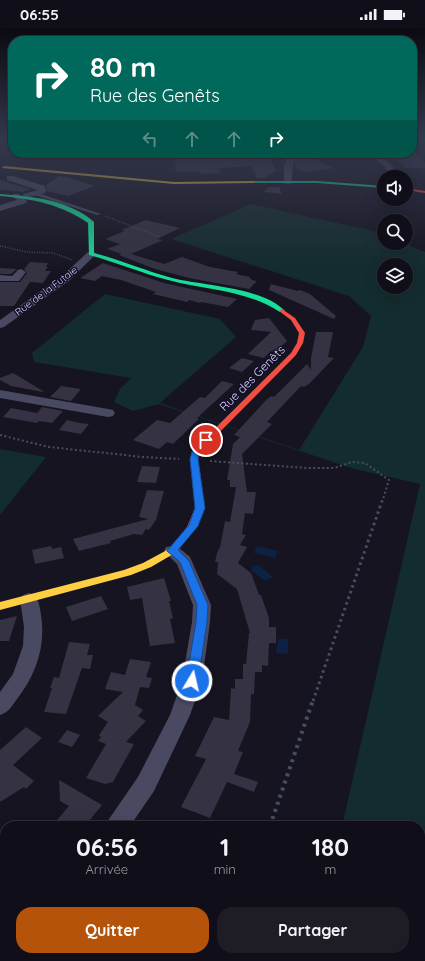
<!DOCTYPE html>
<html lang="fr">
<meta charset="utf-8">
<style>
:root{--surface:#100f19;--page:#1e1d26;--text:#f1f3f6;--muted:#9c9ca2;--line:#302f38;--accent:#b45309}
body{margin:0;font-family:Quicksand,sans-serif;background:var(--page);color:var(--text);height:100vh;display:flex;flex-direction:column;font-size:15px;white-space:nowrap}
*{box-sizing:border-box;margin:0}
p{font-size:13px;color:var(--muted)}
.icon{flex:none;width:22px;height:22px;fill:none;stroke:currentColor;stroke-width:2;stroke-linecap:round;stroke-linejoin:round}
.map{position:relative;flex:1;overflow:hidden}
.sheet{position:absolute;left:0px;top:793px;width:425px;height:140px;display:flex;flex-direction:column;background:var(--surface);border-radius:16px 16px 0 0;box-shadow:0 4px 16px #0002,0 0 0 1px var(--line)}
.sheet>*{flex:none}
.top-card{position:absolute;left:8px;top:8px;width:409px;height:122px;border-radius:16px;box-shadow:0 4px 16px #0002,0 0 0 1px var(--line);background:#00695c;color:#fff;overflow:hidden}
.fabs{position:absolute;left:377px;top:142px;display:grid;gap:8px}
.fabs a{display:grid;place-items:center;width:36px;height:36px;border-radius:50%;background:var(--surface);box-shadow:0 4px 16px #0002,0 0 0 1px var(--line);font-size:20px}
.pin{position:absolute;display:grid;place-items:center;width:34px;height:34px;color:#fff;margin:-17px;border:2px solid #fff;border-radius:50%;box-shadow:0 1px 4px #0007}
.me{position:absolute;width:44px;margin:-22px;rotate:9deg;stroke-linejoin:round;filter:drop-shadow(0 0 3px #0008)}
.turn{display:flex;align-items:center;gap:14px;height:84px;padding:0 16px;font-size:18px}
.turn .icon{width:52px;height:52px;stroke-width:2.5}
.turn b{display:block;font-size:28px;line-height:34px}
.lanes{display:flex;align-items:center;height:38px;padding:0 16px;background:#0003;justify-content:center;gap:20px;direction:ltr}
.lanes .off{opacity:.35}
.eta{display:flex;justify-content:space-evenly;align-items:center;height:68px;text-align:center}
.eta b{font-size:24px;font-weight:700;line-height:28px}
.primary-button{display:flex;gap:8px;margin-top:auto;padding:8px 16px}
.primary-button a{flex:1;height:46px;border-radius:16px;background:var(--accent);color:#fff;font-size:16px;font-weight:700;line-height:46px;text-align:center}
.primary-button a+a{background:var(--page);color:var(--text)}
.status{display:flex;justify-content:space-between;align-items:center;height:28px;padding:0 20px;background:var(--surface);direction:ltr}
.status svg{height:11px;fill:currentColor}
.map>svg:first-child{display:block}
</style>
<div class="status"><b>06:55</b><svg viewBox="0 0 49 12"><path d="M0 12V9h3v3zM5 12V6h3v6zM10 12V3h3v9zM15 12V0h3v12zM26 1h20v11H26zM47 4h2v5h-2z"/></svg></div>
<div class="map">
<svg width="425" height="933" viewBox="0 0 425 933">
<rect width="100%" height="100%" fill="#161421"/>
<!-- green -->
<path fill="#132c2d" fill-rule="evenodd" d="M251,176L374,203L384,207V215H403L425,224V933H308L309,928H420V798H342L420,456L351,440L159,376L133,383L114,374L120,361L131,350L34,334L32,325L105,266L220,291L236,309L160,375L299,422L363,319L371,288L349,268L171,211ZM384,237H406V259H384Z
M0,421L46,429L0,487Z"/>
<!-- water -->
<path fill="#0d2144" d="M257,518L278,523L275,530L254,525Z
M259,537L273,549L265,553L251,542L253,538Z
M278,611H288V626L276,625Z"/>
<!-- building -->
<path fill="#343243" d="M210,125H236L245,129L270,130L276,143L264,150H257L252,138L218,140L221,145L200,146V144H176L175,133H177V131H181V130L219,129Z
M389,125H415L425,134V140H405Z
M294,129H311L333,140L304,144L295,139V132Z
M59,148L66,149L95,158L68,168L47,163L46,157Z
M0,152L10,155L31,161L23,164L0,162Z
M268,159H279L282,166L264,164Z
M146,192L180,200L157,211L163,212L131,226L164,236L182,229L210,239L238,244L236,246L250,249L249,250L252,251L251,252L257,253L249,261L189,250L155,241L119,227L122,226L107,221L120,216L105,211L125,203L122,202Z
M30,234L48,235L46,239H48L45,243H51L43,255L30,254L14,278H0V254H20L27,245L24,241Z
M103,235L164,255L237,271L228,279L201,274L200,275L189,272L187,274L153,266L156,264L121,252L102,248L95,253L80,250Z
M0,240L17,241L11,246H0Z
M271,256L298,263L300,262L310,266L336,288L334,291L269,262Z
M269,290L287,313L275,324L271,323L264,330L248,326L271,304L251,302L255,292Z
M316,304H333L328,329L334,330L309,356L304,359L301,358L267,394L272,396L242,426L247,464H256L253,486L245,485L242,506L246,507L240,517L247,519L238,535L251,545L259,567H261L269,590V599H276V615H269L268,638L262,637V644H255L254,666H251L250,694L238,723L243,724L234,746L258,754L254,764L227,754L210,790L181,779L206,731L195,728L214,689L229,692L231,660L235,661V651H243V636H246L249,605H250L237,561L217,546L218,534H215L217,525L220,519L225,493L230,494L236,459H230V452H227L233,416L240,409L234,407L266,372L271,368L274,369L307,336L311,342V330Z
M242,330L254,333L242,344L229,340Z
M13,345L43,363V364L11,358L0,352V350Z
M222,353L234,356L197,390L199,391L173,416L167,414L159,421L133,412L157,392L170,395L200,369L205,370Z
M61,358L81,361L71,373L50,369Z
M42,379L63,383L52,395L39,393L37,395L3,389L11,380L37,385Z
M67,392L80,395L89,396L81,406L59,402Z
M142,438L160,439L156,455L137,454Z
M147,462L164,463L156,492L149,502L146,501L142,507L134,506L110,513L111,515L79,523L73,511L148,491L139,489Z
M51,518L52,521L61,519L64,530L35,536L32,522Z
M164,550L171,573H169L173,590L170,591L175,615L150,618L142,570L130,572L127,559Z
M101,568L108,581L72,593L66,579Z
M17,588L9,613H0V592Z
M69,614L90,616L87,627H93L90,641L82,640L66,686L44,684L52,660H50L54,649L59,650Z
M130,631L151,634L146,649L152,650L149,660L140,659L135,677L143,682L138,688L146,693L126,714L134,716L113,754L105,756L86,750L106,716L98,713L101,709L99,707L108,694L98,688L123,664L105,661L111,644L125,647Z
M26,699L42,710L13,737L34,753L26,761L24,759L0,774V722Z
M67,702L80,707L72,719L58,714Z
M59,752L102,777L85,798H52L69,778L60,773Z"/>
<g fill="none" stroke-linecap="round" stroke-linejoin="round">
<!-- path-far3 -->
<path stroke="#44505f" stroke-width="1.5" stroke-dasharray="1 1.5" stroke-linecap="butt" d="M105,188L160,209
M0,218L27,224L53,225L72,232"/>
<!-- path-far2 -->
<path stroke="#44505f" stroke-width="2" stroke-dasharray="2 2.5" stroke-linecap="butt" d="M0,407L49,419L143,429L179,431
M210,433L307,440H334L352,434L365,435L389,452L382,474"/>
<!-- path-far1 -->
<path stroke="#44505f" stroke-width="3" stroke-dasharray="2.5 3.5" stroke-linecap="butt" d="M313,673L382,473"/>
<!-- path -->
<path stroke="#44505f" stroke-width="4" stroke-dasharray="3 4.5" stroke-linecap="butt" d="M270,798L313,672
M224,933L226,928"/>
<!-- lane -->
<path fill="#4a4962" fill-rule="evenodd" d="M32,165L41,166L101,186L97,187L38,168L30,167V166Z"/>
<!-- street -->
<path fill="#4a4962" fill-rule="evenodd" d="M0,112H13V113L0,116Z
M280,125H288L294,132L291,156H285L284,154V139L286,132Z
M369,125H377L391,136L397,149H389L385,139Z
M7,148H13L45,158L46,163L45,165L24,170L27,173L26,175L0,183V177L17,172L12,168L13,166H19L23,169V166L38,162L7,152Z
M91,223L94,224L96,226L70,252L4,299L0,300V292L62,248L88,224Z
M21,241L26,244L19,253H0V247L12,248L18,242Z
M0,362L108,381L113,382L115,385L113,388L108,389L0,370Z
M172,518L178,519L190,529L211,577L210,594L202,653L190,687L154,763L130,798H106L109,791L138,749L170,687L182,653L192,594L193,577L177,536L164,523L166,519Z
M29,565L35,567C39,573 40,580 41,587C46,618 36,647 17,671C12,678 9,684 0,687V664L13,646L23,618L24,599L20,571L23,567Z
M5,906V928H14L7,933H0V908Z"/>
<!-- fast -->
<path fill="#16e098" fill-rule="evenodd" d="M253,153H317L384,158V160L317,155H251V154Z
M0,166C31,168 70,172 94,194V225C121,232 146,243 172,250C204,258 262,259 285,283L280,284C246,262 206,262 168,252C141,245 116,234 89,227L88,195C61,176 32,171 0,168Z"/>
<!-- slow -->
<path fill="#ffcf43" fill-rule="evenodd" d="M4,138L174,154L253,153L255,154L253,155L174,156L2,140Z
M192,496L197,499L175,525L151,539L131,547L0,582V574L124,542L143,535L169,521L189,497Z"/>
<!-- jam -->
<path fill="#f24e42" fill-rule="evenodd" d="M406,160L425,163V165L406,162Z
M282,281L295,290L305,305L303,315L296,327L200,424L198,431L205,480L195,501H189L187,499L195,480L190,431L192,423L291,325L297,315L299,305L291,292L279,283Z"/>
</g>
<!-- sky -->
<linearGradient id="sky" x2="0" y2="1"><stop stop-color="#0c0b12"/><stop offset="0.46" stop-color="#363a4e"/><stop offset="1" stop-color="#363a4e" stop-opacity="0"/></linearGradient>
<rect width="425" height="243" fill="url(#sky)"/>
<!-- route -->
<path fill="#1a73e8" stroke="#114b97" d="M206,410L211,412L200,424L198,431L205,480L198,498L178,522L189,533L208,577L207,594L198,653L196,657L192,658L188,657L186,653L196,594L197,577L180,534L167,523L189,497L195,480L190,431L193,421L204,411Z"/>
<g text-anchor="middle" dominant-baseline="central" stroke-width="3" stroke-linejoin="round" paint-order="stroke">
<!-- far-street labels -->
<g font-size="10" fill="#d9d4ff" stroke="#130f26">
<text transform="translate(46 263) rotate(-37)">Rue de la Futaie</text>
</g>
<!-- street labels -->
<g font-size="12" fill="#d9d4ff" stroke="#130f26">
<text transform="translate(252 350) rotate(-45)">Rue des Genêts</text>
</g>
</g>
</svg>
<div class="fabs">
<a><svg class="icon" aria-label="sound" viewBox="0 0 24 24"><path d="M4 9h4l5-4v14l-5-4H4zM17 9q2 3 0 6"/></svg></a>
<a><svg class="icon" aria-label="search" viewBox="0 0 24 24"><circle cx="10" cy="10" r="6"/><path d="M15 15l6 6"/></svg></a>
<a><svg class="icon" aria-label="layers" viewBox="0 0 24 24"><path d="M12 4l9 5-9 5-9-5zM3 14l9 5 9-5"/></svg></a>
</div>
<div class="pin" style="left:206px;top:412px;background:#d93025"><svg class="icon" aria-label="arrive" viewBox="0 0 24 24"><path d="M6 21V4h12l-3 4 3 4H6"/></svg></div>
<svg class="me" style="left:192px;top:653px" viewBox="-20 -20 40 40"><circle r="17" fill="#1a73e8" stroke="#fff" stroke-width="3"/><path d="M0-11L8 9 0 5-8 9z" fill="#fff"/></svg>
<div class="top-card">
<div class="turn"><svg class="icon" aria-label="right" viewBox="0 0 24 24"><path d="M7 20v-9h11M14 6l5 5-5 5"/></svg><div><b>80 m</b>Rue des Genêts</div></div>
<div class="lanes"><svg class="icon off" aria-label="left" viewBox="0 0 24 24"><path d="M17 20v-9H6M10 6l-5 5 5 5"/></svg><svg class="icon off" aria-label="ahead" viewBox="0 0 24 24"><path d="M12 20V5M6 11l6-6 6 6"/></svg><svg class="icon off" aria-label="ahead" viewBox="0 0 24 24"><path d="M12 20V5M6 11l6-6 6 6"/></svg><svg class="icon" aria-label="right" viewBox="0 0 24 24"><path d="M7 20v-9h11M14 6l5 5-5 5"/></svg></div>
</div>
<section class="sheet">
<div class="eta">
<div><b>06:56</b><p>Arrivée</p></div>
<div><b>1</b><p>min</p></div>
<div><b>180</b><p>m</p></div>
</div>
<div class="primary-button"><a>Quitter</a><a>Partager</a></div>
</section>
</div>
